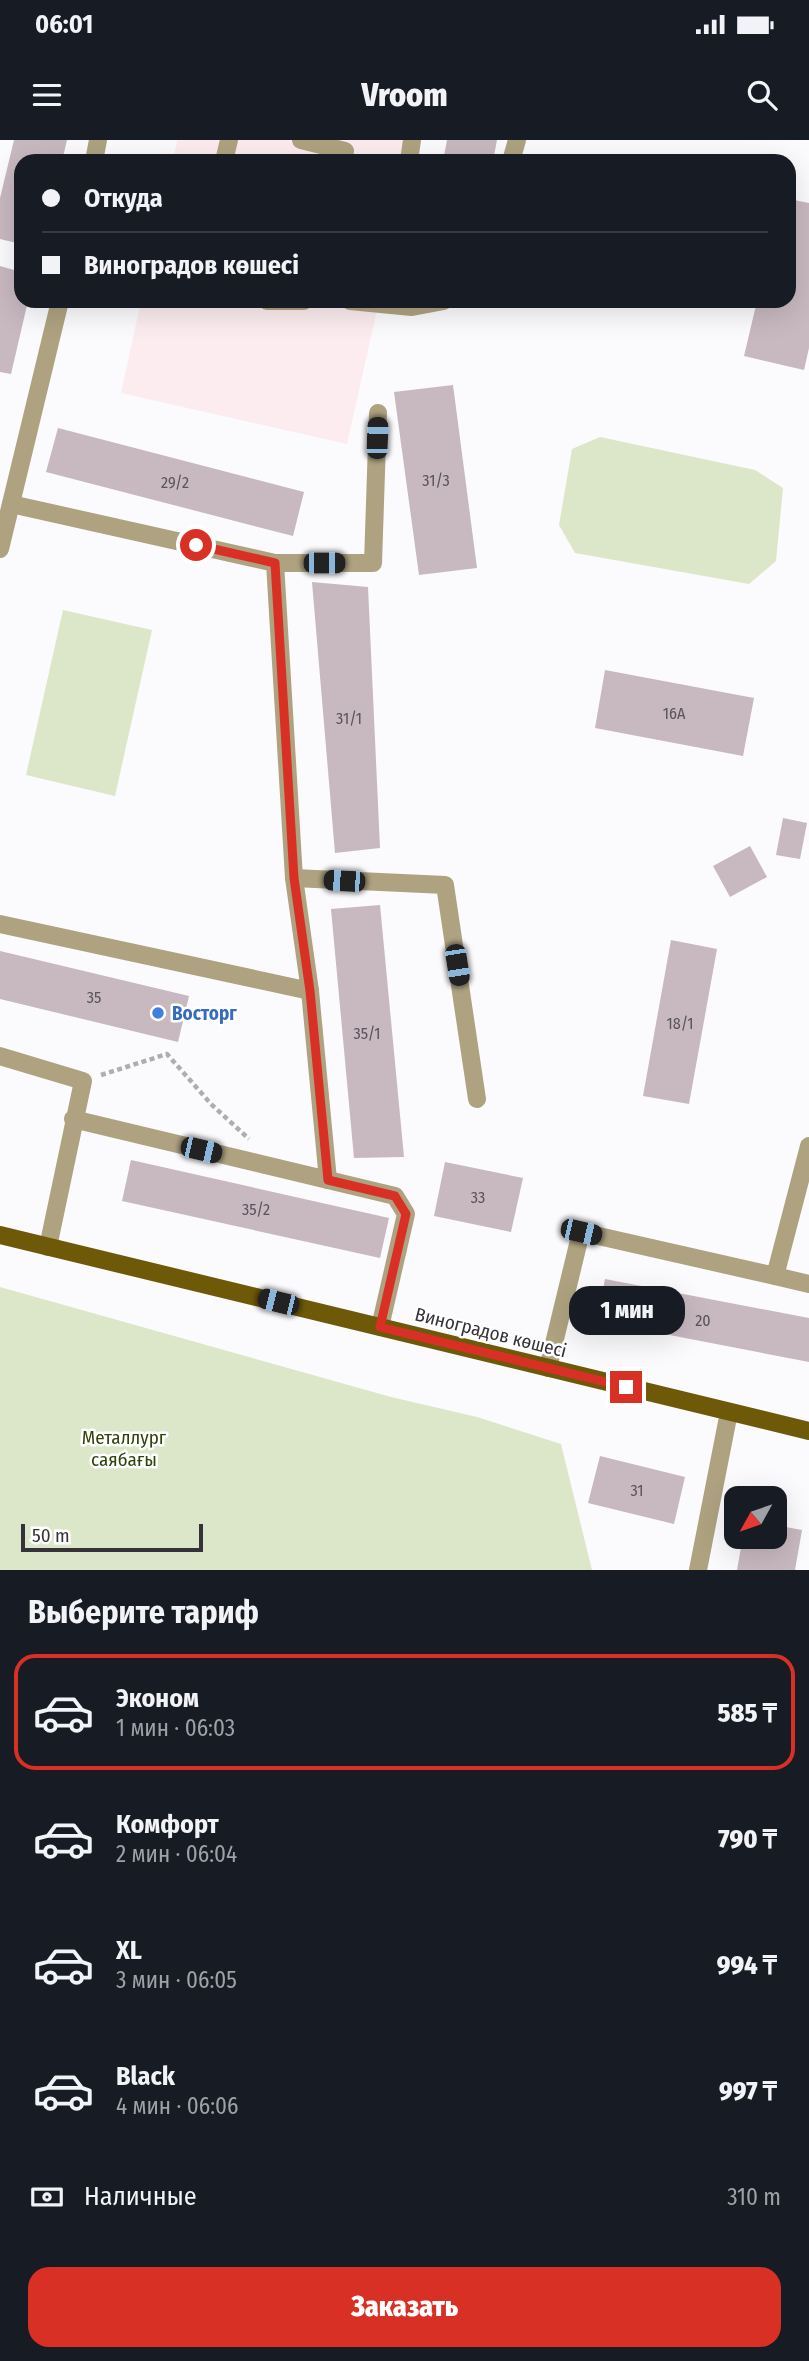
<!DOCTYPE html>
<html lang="ru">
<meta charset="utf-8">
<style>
body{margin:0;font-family:"Fira Sans Condensed",sans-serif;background:#20242c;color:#f1f3f6;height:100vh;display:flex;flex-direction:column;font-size:26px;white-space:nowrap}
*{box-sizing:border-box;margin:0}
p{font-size:23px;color:#9ea1a6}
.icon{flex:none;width:38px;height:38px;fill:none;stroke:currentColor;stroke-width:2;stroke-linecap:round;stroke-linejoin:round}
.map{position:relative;height:1430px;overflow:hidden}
.drawer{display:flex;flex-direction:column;background:#171b24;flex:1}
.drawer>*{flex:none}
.guide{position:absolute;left:14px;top:14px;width:782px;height:154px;border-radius:21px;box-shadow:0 7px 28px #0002;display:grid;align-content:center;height:154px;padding:0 28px;background:#171b24}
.needle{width:46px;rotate:230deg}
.buttons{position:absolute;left:724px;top:1346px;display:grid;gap:14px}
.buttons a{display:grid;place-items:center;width:63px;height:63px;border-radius:14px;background:#171b24;box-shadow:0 7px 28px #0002;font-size:35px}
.scale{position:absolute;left:21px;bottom:18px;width:182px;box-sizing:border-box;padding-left:7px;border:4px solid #353339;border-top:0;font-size:19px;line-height:24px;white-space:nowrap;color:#353339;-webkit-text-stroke:5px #fff;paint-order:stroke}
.end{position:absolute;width:32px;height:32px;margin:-16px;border:9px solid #d93025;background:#fff;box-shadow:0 0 0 4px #fff}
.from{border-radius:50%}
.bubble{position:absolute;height:49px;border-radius:21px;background:#171b24;box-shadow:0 7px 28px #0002;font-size:23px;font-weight:800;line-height:49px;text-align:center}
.car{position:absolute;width:21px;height:42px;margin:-21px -10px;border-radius:9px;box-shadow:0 0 5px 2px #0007;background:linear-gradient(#222 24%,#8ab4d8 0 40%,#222 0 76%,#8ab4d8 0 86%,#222 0)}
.guide b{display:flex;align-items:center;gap:24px;height:66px;font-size:26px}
.guide b+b{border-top:2px solid #363941}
.guide i{width:18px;height:18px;background:#f1f3f6}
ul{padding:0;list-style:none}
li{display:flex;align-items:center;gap:21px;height:116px;margin:0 14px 10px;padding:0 14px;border:4px solid transparent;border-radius:21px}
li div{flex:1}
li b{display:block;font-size:26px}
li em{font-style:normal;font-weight:800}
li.current{border-color:#d93025}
li>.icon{width:63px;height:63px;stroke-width:1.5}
h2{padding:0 28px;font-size:32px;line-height:84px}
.pay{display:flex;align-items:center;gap:18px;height:77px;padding:0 28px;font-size:26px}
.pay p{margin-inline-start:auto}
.cta{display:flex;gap:14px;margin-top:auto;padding:14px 28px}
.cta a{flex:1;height:80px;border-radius:21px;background:#d93025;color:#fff;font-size:28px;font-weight:800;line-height:80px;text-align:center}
.status{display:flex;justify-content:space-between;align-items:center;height:49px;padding:0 35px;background:#171b24;direction:ltr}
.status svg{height:19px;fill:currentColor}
header{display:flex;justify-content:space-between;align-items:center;height:91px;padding:0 28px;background:#171b24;font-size:32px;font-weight:800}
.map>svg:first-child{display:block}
</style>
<div class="status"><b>06:01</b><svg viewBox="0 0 49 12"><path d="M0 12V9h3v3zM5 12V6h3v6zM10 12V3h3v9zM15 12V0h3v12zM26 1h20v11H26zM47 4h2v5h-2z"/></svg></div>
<header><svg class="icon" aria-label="menu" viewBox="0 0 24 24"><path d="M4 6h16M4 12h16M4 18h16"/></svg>Vroom<svg class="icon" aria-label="search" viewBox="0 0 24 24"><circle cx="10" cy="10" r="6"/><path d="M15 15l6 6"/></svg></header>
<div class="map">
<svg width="809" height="1430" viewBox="0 0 809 1430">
<rect width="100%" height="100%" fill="#fbfafd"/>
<g fill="#fcecef">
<path d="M 177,0 L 415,0 L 410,21 L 173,21 Z"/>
<path d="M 141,161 L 379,161 L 347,304 L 121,253 Z"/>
</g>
<g fill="#dce7ca">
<path d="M 600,297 L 755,330 L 783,348 L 776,421 L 749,444 L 575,413 L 559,385 L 572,309 Z"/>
<path d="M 63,470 L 152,490 L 115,656 L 26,635 Z"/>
<path d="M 0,1147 L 391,1257 L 477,1277 L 561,1304 L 592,1430 L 0,1430 Z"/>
</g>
<g fill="#c8b8c0">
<path d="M 14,0 L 67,0 L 62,21 L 21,21 L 21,104 L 0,99 L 0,58 Z"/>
<path d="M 447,0 L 497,0 L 493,21 L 443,21 Z"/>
<path d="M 596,14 L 623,20 L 623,21 L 594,21 Z"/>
<path d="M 789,59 L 809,63 L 809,208 L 804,230 L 744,216 L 757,161 L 789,161 Z"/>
<path d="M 0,126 L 21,132 L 21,161 L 28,161 L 11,234 L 0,232 Z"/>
<path d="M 453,245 L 477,428 L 419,435 L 394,252 Z"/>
<path d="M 58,288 L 304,352 L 293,396 L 46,332 Z"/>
<path d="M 312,442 L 368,447 L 380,708 L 335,713 Z"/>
<path d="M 605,530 L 754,558 L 743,616 L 595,588 Z"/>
<path d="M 783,678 L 807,683 L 800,719 L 776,715 Z"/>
<path d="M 750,706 L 767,737 L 730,757 L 713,726 Z"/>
<path d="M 380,765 L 404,1017 L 354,1018 L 331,769 Z"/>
<path d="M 671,800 L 717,809 L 689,964 L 643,956 Z"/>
<path d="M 0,811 L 189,856 L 178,902 L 0,859 Z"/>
<path d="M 131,1020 L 389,1078 L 380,1118 L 122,1061 Z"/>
<path d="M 445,1022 L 523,1038 L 511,1092 L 434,1076 Z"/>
<path d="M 605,1139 L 809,1178 L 809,1222 L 597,1181 Z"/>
<path d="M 600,1316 L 685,1337 L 674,1384 L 588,1363 Z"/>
<path d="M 775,1385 L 802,1390 L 795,1430 L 737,1430 L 743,1396 L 775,1396 Z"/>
</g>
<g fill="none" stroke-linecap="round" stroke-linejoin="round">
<path stroke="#aeadb1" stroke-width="4.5" stroke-dasharray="5 3.5" stroke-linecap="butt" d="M 101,935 L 167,914 L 211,964 L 249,999"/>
<g stroke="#aea280" stroke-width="18">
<path d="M 301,0 L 345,11 L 343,21"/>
<path d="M 94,21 L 98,0"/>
<path d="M 224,21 L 229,0"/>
<path d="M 409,21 L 412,0"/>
<path d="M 511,21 L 517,0"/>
<path d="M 267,161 L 304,161"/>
<path d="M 350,161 L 412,167 L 444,161"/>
<path d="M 0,409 L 60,161"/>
<path d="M 275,423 L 373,423 L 378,273"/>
<path d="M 294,738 L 445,745 L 477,959"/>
<path d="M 0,784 L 310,851 L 294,738 L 275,423 L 11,364"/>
<path d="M 0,916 L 83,941 L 48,1107"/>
<path d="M 73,979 L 328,1040 L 310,851"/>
<path d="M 328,1040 L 395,1056 L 406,1074 L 380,1187"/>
<path d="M 775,1136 L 809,1144"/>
<path d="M 548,1228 L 581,1092 L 775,1136 L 809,1006"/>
<path d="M 698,1430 L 729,1272"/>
</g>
<path stroke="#6e5908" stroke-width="18" d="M 0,1095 L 809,1291"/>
</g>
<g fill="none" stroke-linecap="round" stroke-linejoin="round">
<path stroke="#d93025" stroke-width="9" d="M 196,405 L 275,423 L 294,738 L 310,851 L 328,1040 L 395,1056 L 406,1074 L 380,1187 L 626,1247"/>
</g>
<circle fill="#3f7fe0" stroke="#fff" stroke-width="2.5" cx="158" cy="873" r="7"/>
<g text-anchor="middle" stroke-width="5" stroke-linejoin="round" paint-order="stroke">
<g font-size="16" fill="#5a545b">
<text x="436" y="346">31/3</text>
<text x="175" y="348">29/2</text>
<text x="674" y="579">16А</text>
<text x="349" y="584">31/1</text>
<text x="94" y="863">35</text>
<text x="680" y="889">18/1</text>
<text x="367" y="899">35/1</text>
<text x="478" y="1063">33</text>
<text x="256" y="1075">35/2</text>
<text x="703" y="1186">20</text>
<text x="637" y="1356">31</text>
</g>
<g font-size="19" font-weight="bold" fill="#366cbe" stroke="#fff" text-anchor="start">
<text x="172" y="880">Восторг</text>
</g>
<g font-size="19" fill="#353339" stroke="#fff">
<text transform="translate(491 1192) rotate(14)" y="7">Виноградов көшесі</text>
</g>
<g font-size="19" fill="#33420a" stroke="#fff">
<text x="124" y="1304">Металлург<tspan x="124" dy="22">саябағы</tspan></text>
</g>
</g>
</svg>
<div class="buttons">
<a><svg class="needle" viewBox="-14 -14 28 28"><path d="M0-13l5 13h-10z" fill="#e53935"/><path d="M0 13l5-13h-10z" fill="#9ea1a6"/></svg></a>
</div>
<div class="scale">50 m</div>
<i class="end from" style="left:196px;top:405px"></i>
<i class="end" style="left:626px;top:1247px"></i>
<div class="bubble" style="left:569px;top:1146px;width:116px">1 мин</div>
<i class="car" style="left:377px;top:298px;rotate:2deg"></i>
<i class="car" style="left:324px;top:423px;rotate:90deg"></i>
<i class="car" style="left:344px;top:741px;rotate:273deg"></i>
<i class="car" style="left:457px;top:825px;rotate:171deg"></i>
<i class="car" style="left:201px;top:1010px;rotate:103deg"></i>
<i class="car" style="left:581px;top:1092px;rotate:103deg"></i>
<i class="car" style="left:278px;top:1162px;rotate:284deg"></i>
<div class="guide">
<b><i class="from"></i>Откуда</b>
<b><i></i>Виноградов көшесі</b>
</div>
</div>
<section class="drawer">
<h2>Выберите тариф</h2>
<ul>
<li class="current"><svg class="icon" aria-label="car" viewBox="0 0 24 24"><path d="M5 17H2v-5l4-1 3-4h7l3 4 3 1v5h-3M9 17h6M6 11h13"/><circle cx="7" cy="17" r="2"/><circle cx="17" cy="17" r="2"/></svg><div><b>Эконом</b><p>1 мин · 06:03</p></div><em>585 ₸</em></li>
<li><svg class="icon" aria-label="car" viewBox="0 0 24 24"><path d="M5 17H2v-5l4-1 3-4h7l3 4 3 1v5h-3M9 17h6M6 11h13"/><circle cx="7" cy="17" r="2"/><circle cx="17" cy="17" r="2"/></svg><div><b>Комфорт</b><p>2 мин · 06:04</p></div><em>790 ₸</em></li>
<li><svg class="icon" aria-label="car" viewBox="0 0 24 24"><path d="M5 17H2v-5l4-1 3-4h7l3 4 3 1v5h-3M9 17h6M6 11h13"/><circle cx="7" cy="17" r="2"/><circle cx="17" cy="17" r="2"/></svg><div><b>XL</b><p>3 мин · 06:05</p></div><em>994 ₸</em></li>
<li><svg class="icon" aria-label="car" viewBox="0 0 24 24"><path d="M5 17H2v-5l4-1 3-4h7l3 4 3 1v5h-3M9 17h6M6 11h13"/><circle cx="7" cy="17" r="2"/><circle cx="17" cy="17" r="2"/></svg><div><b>Black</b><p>4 мин · 06:06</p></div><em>997 ₸</em></li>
</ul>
<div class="pay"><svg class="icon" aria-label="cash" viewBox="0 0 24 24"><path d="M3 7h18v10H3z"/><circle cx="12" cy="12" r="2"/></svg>Наличные<p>310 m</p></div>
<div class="cta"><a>Заказать</a></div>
</section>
